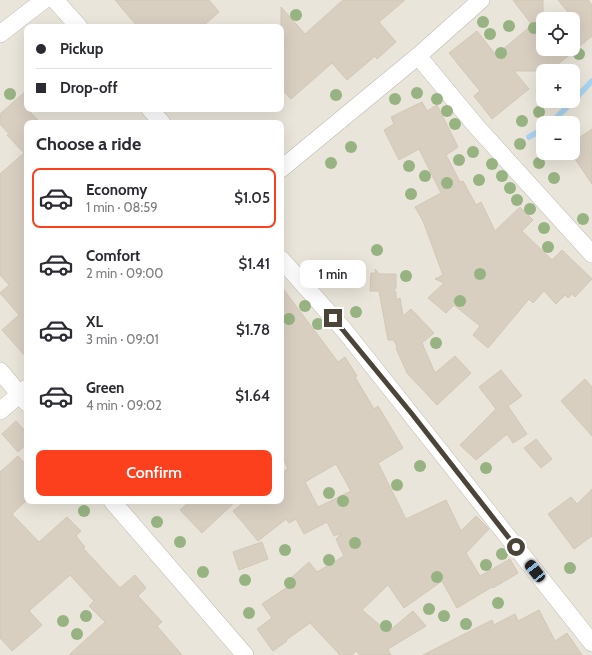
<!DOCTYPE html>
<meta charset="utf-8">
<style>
body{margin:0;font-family:Cabin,sans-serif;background:#f7f7f7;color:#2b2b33;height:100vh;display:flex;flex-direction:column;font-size:15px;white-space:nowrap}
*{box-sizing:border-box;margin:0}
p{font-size:13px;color:#7c7c81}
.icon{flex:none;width:22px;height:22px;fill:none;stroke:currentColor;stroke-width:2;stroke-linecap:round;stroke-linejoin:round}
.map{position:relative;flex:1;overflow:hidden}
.drawer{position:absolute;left:24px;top:120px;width:260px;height:384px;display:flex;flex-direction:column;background:#fff;border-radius:8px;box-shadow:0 4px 16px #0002}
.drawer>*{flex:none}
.top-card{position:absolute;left:24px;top:24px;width:260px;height:88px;border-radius:8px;box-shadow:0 4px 16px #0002;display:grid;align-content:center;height:88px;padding:0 12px;background:#fff}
.controls{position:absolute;left:536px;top:12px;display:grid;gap:8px}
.controls a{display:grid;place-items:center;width:44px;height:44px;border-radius:8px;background:#fff;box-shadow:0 4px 16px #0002;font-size:20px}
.end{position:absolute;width:18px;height:18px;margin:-9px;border:5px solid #4b4439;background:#fff;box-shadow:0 0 0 2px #fff}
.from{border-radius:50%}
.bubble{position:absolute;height:28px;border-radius:8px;background:#fff;box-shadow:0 4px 16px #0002;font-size:13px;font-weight:600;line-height:28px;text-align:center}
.car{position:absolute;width:12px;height:24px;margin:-12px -6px;border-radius:5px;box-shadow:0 0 3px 1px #0007;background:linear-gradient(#222 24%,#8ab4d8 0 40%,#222 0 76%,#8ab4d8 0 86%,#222 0)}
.top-card b{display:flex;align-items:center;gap:14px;height:38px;font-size:15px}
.top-card b+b{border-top:1px solid #e1e1e2}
.top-card i{width:10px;height:10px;background:#2b2b33}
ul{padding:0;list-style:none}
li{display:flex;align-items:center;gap:12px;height:60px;margin:0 8px 6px;padding:0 4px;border:2px solid transparent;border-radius:8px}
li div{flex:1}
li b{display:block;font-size:15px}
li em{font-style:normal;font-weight:600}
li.active{border-color:#fc3f1d}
li>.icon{width:36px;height:36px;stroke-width:1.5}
h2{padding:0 12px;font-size:18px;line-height:48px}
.action{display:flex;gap:8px;margin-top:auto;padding:8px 12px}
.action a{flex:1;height:46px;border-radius:8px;background:#fc3f1d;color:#fff;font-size:16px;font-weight:600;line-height:46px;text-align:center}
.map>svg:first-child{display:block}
</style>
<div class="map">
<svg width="592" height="655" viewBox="0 0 592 655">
<rect width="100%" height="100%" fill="#f6f3ec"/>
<path fill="#eae5da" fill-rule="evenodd" d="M 0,0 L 592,0 L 592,655 L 0,655 ZM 543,19 L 573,19 L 573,49 L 543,49 ZM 27,27 L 281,27 L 281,109 L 27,109 ZM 543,71 L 573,71 L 573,101 L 543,101 ZM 27,123 L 281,123 L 281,501 L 27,501 ZM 543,123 L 573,123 L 573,153 L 543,153 Z"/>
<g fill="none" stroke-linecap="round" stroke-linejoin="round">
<g stroke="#a9d4f2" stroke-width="5.5">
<path d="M 573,101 L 592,81"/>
<path d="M 551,123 L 573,101"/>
<path d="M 529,137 L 543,129"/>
</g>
</g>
<g fill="#d8cfc1" stroke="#d3c7b4" fill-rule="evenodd">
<path d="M 115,0 L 209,0 L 219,12 L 202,27 L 138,27 Z"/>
<path d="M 343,0 L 405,0 L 379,22 L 396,42 L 377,59 L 375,56 L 347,80 L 332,63 L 291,99 L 281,88 L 281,7 L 305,34 Z"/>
<path d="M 513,0 L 543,0 L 543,49 L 573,49 L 573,18 L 558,0 L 588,0 L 592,5 L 592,36 L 550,71 L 514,71 L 529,89 L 492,119 L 474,96 L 480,91 L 449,53 L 477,31 L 496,55 L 532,25 Z"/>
<path d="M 27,90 L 27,109 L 41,123 L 27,123 L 27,358 L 2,330 L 19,315 L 0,293 L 9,285 L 0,275 L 0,174 L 24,153 L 7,135 L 9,134 L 0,124 L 0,114 Z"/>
<path d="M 422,102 L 427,111 L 437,105 L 458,147 L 446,155 L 460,182 L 463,181 L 476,205 L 481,202 L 495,231 L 520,207 L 533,220 L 522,231 L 552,260 L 562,250 L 592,279 L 575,297 L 572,294 L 568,298 L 565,295 L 556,304 L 544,291 L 533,303 L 529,299 L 488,348 L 473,335 L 480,326 L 454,305 L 446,313 L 428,298 L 444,283 L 435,279 L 443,275 L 423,221 L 415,207 L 441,193 L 419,149 L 399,160 L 384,130 L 394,124 L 391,117 Z"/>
<path d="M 592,129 L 592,184 L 573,156 L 573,142 Z"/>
<path d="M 375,269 L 379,274 L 396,274 L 396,288 L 394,290 L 396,292 L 396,300 L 400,298 L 403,316 L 411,309 L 434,333 L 422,343 L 435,373 L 455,356 L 471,373 L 437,405 L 407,373 L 396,348 L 397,347 L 394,340 L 388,340 L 379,291 L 370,291 L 371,273 L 376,273 Z"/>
<path d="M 281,286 L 338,362 L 345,357 L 357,376 L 355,377 L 374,409 L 378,406 L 393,431 L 403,448 L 378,463 L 406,519 L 446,500 L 461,531 L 476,516 L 489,529 L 466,553 L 480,576 L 510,559 L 518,573 L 493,588 L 492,587 L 457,608 L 442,581 L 404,608 L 388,585 L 362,610 L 388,632 L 413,611 L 426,626 L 388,649 L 391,655 L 360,655 L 356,651 L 352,655 L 340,655 L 310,623 L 286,640 L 287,641 L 273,651 L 257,629 L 272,618 L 262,604 L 295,582 L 291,578 L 309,562 L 317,572 L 344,556 L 336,539 L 342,533 L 334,536 L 327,522 L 304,534 L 296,519 L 289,523 L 286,519 L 258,541 L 233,511 L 246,501 L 281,501 L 281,473 L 288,469 L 281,453 ZM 336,464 L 351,491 L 318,507 L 305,482 Z"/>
<path d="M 501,370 L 522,396 L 508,406 L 527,434 L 513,443 L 507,434 L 476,460 L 460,445 L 496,409 L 479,387 Z"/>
<path d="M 585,379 L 592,387 L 592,436 L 561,401 Z"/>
<path d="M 16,421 L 27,433 L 27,444 L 18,452 L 2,434 Z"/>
<path d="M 536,439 L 552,459 L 541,468 L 524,448 Z"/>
<path d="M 18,456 L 27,466 L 27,500 L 12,514 L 39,542 L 67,517 L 81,531 L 76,536 L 85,547 L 83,548 L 120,588 L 135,575 L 146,588 L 138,596 L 162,622 L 157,626 L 182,655 L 69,655 L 105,622 L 89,606 L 94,601 L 70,575 L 29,611 L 42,625 L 12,651 L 0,638 L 0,472 Z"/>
<path d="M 592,489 L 592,536 L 574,549 L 548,514 L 571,497 L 577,504 Z"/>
<path d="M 190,501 L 236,501 L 202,533 L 180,510 Z"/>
<path d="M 262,542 L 268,559 L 239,570 L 233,552 Z"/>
<path d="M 539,610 L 555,641 L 567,633 L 582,655 L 423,655 L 492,620 L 494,625 L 515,614 L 518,621 Z"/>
</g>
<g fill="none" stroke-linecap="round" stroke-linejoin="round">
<g stroke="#c2bbae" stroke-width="18">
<g id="minor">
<path d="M 55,0 L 79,27"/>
<path d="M 0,34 L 44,0"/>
<path d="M 418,56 L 476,126 L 592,254"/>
<path d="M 150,109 L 162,123"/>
<path d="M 281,169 L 418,56 L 481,0"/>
<path d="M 281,259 L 344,330 L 592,643"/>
<path d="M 0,371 L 27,403"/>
<path d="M 0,411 L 27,388"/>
<path d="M 112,501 L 245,655"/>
</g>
</g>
<use href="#minor" stroke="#fff" stroke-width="17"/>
</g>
<g fill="#97b381">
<circle cx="296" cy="15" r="6"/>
<circle cx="483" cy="22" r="6"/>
<circle cx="509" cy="26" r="6"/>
<circle cx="534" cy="28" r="6"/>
<circle cx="490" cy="34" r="6"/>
<circle cx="501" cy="53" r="6"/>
<circle cx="579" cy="54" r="6"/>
<circle cx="417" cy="93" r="6"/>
<circle cx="10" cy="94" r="6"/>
<circle cx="336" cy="95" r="6"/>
<circle cx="395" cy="99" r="6"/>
<circle cx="437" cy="99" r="6"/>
<circle cx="447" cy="111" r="6"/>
<circle cx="539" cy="112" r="6"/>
<circle cx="522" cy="121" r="6"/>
<circle cx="455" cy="124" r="6"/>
<circle cx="520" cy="144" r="6"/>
<circle cx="351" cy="147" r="6"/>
<circle cx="473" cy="152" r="6"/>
<circle cx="459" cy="160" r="6"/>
<circle cx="331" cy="163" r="6"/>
<circle cx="539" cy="163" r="6"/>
<circle cx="492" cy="164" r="6"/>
<circle cx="409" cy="166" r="6"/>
<circle cx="425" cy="176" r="6"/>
<circle cx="502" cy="176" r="6"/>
<circle cx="554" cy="178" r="6"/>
<circle cx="479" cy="180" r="6"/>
<circle cx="447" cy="183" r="6"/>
<circle cx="510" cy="188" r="6"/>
<circle cx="411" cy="194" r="6"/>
<circle cx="517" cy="200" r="6"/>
<circle cx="530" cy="209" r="6"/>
<circle cx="583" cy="219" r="6"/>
<circle cx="544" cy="228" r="6"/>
<circle cx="548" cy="247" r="6"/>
<circle cx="377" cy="250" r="6"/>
<circle cx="480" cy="274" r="6"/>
<circle cx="406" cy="276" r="6"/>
<circle cx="460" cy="301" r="6"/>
<circle cx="305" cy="306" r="6"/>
<circle cx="356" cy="312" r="6"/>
<circle cx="289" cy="319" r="6"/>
<circle cx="318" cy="324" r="6"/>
<circle cx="436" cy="343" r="6"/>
<circle cx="420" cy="466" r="6"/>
<circle cx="486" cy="468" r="6"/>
<circle cx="397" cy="485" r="6"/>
<circle cx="329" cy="493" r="6"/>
<circle cx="343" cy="501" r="6"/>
<circle cx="84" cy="511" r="6"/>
<circle cx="157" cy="522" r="6"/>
<circle cx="180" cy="542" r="6"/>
<circle cx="355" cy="543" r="6"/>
<circle cx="285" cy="550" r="6"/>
<circle cx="502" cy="554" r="6"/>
<circle cx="329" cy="560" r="6"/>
<circle cx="486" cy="565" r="6"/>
<circle cx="570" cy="568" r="6"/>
<circle cx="203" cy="572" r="6"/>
<circle cx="437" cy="577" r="6"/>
<circle cx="245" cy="580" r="6"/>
<circle cx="290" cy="583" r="6"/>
<circle cx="498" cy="603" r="6"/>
<circle cx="429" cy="609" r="6"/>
<circle cx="249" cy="613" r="6"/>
<circle cx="86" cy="616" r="6"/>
<circle cx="444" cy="616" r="6"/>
<circle cx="63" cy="621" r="6"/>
<circle cx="466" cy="624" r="6"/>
<circle cx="386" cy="626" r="6"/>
<circle cx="77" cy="634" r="6"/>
</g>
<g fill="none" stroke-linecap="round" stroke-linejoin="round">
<path stroke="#4b4439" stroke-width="5" d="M 333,318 L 412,414 L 516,547"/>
</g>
</svg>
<div class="controls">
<a><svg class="icon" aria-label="locate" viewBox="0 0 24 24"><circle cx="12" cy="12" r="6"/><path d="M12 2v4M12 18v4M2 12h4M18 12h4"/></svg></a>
<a>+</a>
<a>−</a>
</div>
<i class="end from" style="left:516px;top:547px"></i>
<i class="end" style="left:333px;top:318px"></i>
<div class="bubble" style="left:300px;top:260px;width:66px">1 min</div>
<i class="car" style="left:535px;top:571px;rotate:322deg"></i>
<div class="top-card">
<b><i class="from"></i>Pickup</b>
<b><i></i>Drop-off</b>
</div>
<section class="drawer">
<h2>Choose a ride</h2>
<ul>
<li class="active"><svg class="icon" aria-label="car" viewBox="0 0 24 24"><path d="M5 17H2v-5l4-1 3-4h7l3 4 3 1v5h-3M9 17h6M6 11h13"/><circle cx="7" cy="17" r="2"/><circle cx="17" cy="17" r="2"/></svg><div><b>Economy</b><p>1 min · 08:59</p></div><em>$1.05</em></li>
<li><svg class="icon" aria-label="car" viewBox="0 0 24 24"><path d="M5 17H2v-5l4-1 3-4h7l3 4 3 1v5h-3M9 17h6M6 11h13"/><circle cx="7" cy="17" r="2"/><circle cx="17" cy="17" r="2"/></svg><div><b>Comfort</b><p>2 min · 09:00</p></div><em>$1.41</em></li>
<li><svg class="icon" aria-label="car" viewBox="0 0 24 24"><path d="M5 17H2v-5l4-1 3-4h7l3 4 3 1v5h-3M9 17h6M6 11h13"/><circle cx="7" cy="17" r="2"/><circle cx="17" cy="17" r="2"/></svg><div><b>XL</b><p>3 min · 09:01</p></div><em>$1.78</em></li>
<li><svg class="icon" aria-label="car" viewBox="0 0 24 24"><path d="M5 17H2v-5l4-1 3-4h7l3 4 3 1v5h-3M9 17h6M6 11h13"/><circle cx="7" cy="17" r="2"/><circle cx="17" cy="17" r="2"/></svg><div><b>Green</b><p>4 min · 09:02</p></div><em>$1.64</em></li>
</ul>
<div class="action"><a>Confirm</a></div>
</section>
</div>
